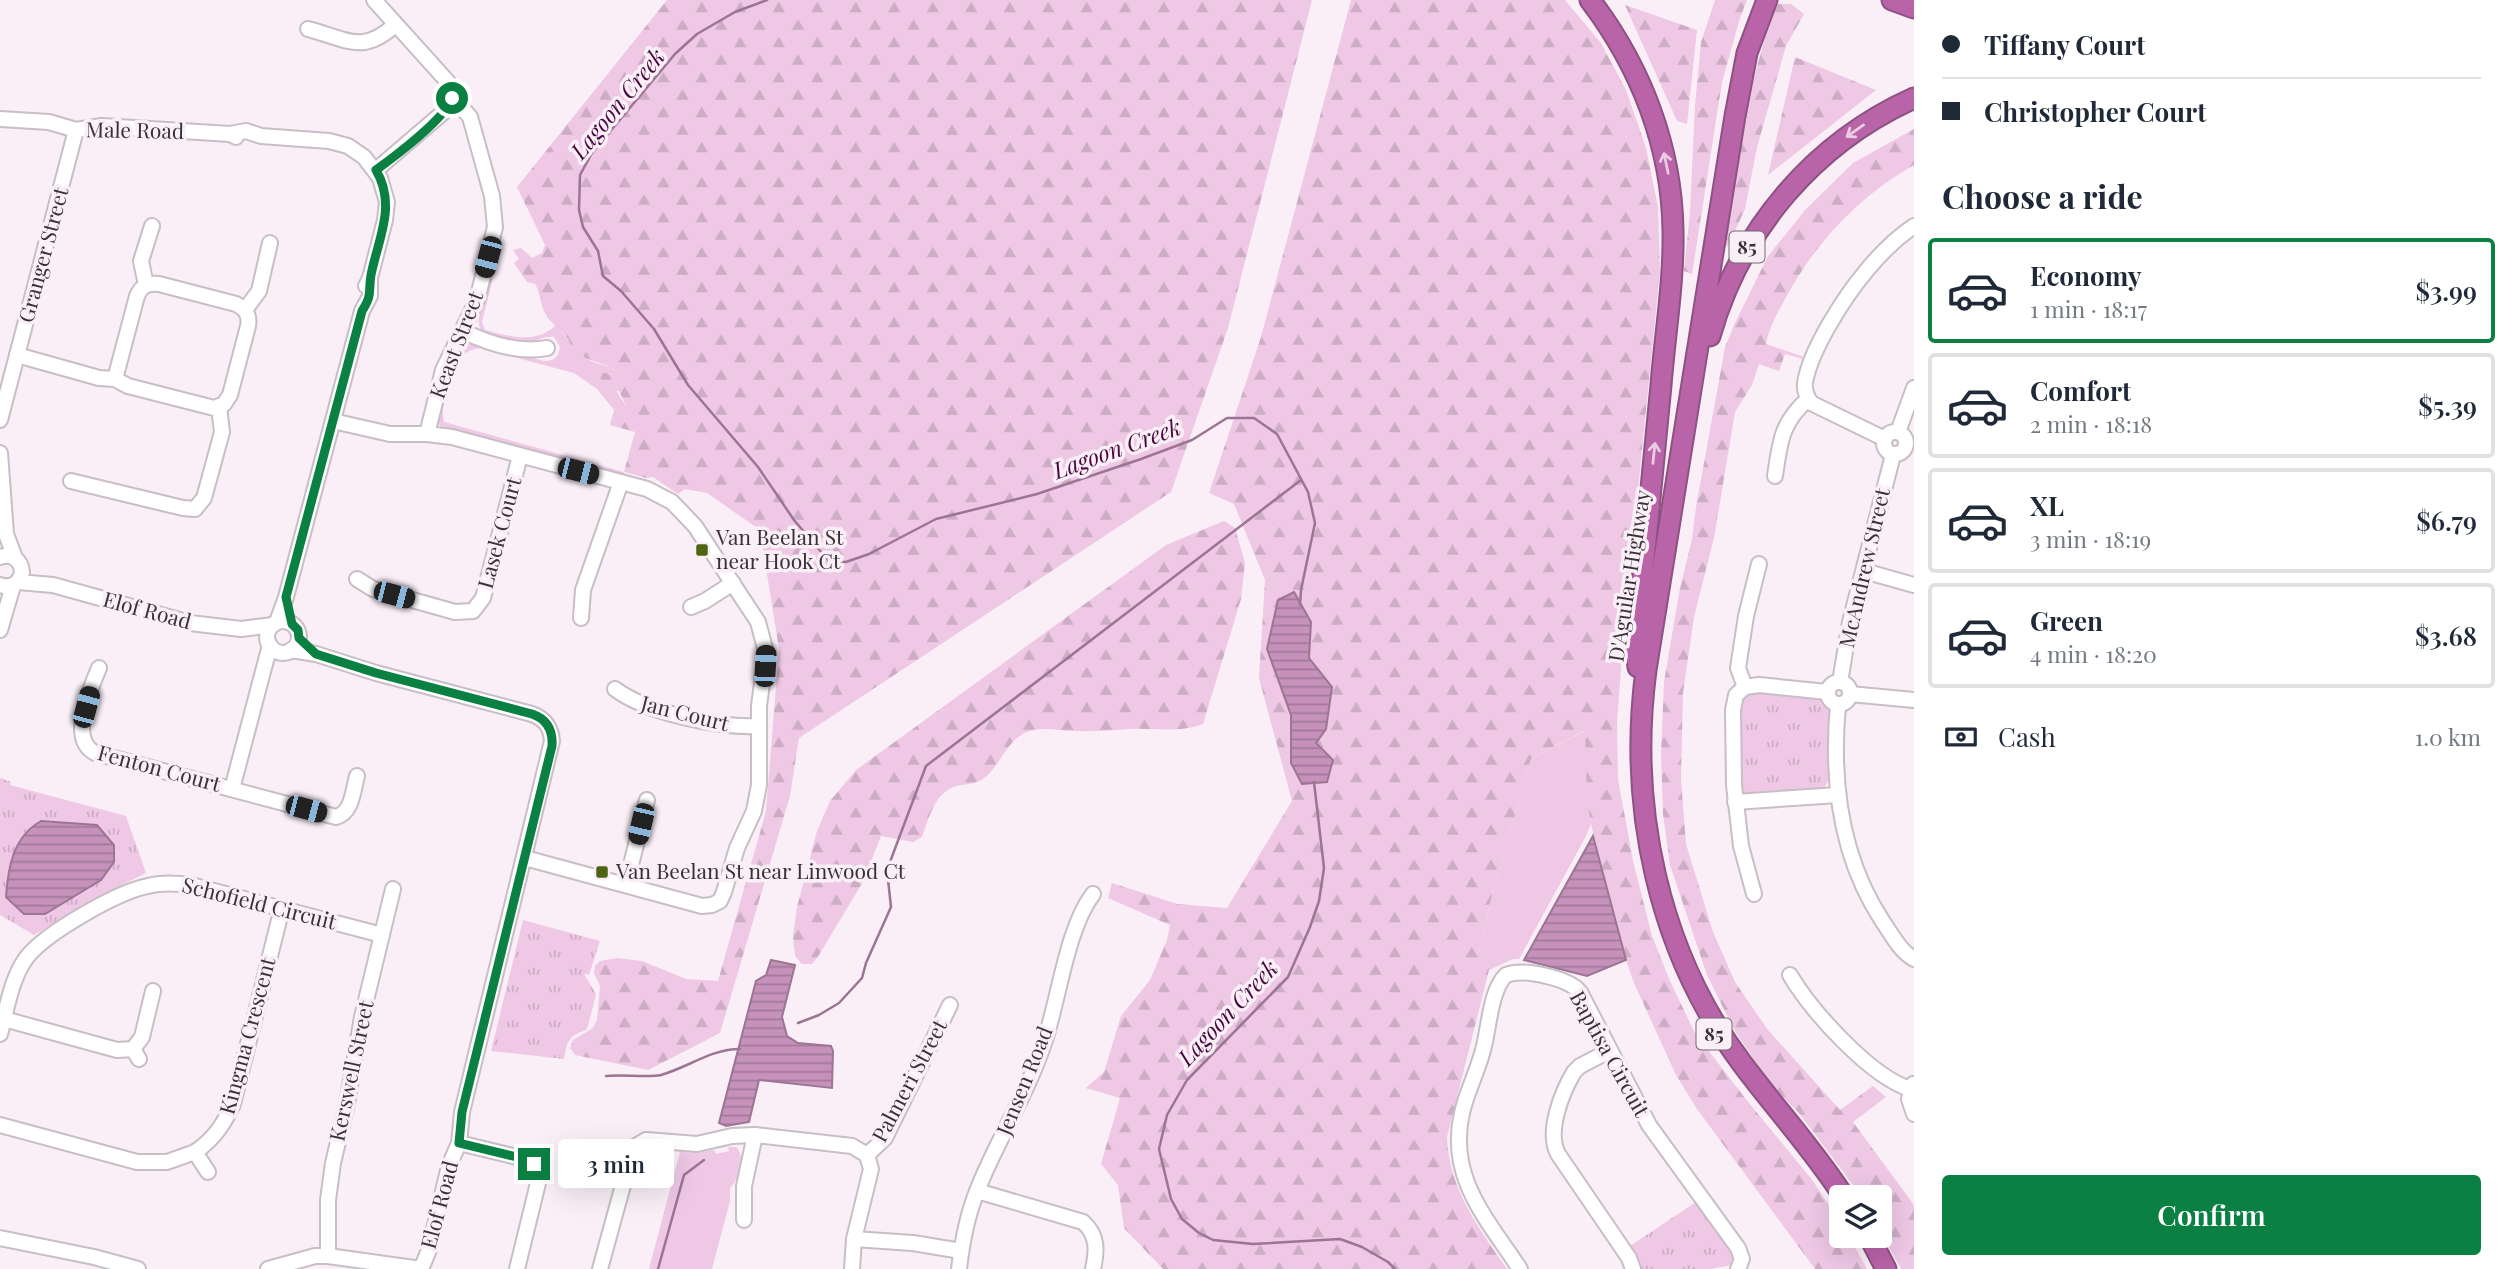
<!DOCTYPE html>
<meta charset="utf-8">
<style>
body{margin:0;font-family:"Playfair Display",serif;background:#f6f6f7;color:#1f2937;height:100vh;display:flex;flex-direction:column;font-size:26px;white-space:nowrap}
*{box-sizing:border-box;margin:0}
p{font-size:23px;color:#747a83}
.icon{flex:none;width:38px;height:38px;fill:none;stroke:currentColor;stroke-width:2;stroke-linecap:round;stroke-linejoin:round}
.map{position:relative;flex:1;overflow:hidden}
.details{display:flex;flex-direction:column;background:#fff;width:595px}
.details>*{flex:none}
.hud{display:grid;align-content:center;height:154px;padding:0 28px;background:#fff}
.tools{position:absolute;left:1829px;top:1185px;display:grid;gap:14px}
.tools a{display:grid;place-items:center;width:63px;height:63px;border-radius:7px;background:#fff;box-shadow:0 7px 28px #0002;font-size:35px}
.end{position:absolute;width:32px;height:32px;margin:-16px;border:9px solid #0b8043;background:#fff;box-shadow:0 0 0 4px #fff}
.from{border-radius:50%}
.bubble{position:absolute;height:49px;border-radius:7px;background:#fff;box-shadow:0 7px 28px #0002;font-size:23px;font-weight:600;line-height:49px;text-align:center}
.car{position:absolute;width:21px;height:42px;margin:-21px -10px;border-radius:9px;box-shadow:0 0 5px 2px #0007;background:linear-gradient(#222 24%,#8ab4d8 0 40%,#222 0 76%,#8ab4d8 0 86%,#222 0)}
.hud b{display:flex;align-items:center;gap:24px;height:66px;font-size:26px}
.hud b+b{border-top:2px solid #e0e1e3}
.hud i{width:18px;height:18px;background:#1f2937}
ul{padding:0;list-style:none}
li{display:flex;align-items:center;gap:21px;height:105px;margin:0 14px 10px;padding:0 14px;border:4px solid #e0e1e3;border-radius:7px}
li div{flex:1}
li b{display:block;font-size:26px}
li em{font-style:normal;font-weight:600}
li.active{border-color:#0b8043}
li>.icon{width:63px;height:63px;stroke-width:1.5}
h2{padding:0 28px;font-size:32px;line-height:84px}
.pay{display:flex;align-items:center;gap:18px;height:77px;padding:0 28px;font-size:26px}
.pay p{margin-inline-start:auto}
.primary-button{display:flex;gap:14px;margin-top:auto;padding:14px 28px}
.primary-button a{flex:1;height:80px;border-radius:7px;background:#0b8043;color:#fff;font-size:28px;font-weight:600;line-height:80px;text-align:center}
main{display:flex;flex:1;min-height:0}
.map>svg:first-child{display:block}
</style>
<main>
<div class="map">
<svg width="1914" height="1269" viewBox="0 0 1914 1269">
<defs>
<pattern id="forest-firs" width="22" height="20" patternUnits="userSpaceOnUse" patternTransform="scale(1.75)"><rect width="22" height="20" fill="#eec8e5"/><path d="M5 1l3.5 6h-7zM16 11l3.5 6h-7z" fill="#cdacc5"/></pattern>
<pattern id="park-tufts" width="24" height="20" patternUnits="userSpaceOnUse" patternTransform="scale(1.75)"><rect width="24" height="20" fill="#eec8e5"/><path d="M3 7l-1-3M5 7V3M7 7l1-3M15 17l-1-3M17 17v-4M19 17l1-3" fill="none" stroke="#cdacc5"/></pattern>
<pattern id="water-rules" width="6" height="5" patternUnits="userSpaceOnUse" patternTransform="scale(1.75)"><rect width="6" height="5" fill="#c692bb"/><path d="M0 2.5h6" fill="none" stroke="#a27899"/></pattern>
</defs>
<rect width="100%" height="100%" fill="#faeff7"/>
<g fill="#eec8e5">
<path d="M 496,249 L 500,251 L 482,322 L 485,330 C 509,336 535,345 556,325 C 567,337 576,353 591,361 C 600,365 609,365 617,372 L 615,375 L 605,373 L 626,406 L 614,410 L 597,389 L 574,373 L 480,348 C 474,349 469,350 465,354 C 453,364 439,408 444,422 L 624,472 L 623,477 L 448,430 L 440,426 L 438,422 C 436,403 452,355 467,343 L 480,344 L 544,361 C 555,361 558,357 560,347 L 554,337 C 541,335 534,345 521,345 C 508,344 494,336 482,333 C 471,317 491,268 496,249 Z"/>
<path d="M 1586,730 L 1587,802 L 1591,824 L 1585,838 L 1519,959 L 1513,959 L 1489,970 L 1489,958 L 1479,952 L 1490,903 L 1531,759 Z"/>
<path d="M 728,1147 L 736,1147 C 746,1156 739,1179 730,1188 L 730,1201 L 712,1269 L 649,1269 L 680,1152 L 697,1153 L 714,1150 L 716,1154 L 729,1151 Z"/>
</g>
<g fill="url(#forest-firs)" fill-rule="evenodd">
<path d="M 667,0 L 1312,0 L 1228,328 L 1171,492 L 799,738 L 790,796 L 720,1033 L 648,1070 L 575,1055 L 570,1048 L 573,1040 L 593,1028 L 597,1020 L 600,986 L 594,973 L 595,966 L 600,961 L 617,958 L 642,961 L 686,979 L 718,981 L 766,811 L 779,649 L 760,530 L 707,493 L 685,489 L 678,494 L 653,477 L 646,478 L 624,472 L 635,432 L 610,425 L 614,410 L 626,405 L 619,391 L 610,390 L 597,374 L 605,373 L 615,375 L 617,372 C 605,362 589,362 577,353 C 571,349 570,340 565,335 C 559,328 550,322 546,315 C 540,305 541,294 535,284 L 527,282 L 514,263 L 519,259 L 513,250 L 521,248 L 532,258 L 542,253 L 545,245 L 517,187 Z"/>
<path d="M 1351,0 L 1565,0 L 1601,43 L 1626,90 L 1646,148 L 1658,207 L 1660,272 L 1624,627 L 1617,723 L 1618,779 L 1633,861 L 1652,936 L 1670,981 L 1695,1033 L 1745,1098 L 1813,1181 L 1841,1224 L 1841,1236 L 1849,1236 L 1867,1269 L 1815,1269 L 1697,1109 L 1676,1075 L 1634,983 L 1626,960 L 1591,824 L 1587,802 L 1585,730 L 1531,759 L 1490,903 L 1479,952 L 1489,958 L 1489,970 L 1447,1137 C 1449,1189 1478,1227 1507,1269 L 1163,1269 L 1124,1228 L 1118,1185 L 1101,1164 L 1120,1098 L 1086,1088 L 1104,1072 L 1121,1016 L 1150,980 L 1167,940 L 1170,925 L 1108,898 L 1112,883 L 1177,904 L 1227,908 L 1292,801 L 1259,678 L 1265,580 L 1234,504 L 1209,493 L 1261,337 ZM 1311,622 L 1309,658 L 1332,687 L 1326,729 L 1315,743 L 1325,751 L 1327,782 L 1302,784 L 1291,763 L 1291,715 Z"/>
<path d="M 1715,0 L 1747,0 L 1740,18 L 1722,82 L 1692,274 L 1684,271 L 1690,212 L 1695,105 L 1701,42 Z"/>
<path d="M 1778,4 L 1791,4 L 1804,14 L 1786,46 L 1757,147 L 1745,209 L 1728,246 L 1723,245 L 1751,88 L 1765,38 Z"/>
<path d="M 1625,5 L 1697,30 L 1687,124 L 1677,121 Z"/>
<path d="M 1795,57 L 1876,90 L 1768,175 Z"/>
<path d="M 1914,129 L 1914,165 C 1859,196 1815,243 1785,299 C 1777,314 1769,328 1766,344 L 1804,357 L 1803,359 L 1785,354 L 1779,371 L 1759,364 L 1752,385 L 1735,412 L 1714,538 L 1694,617 L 1683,693 L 1681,779 L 1686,844 L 1713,932 L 1735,982 L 1768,1030 L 1840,1110 L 1873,1086 L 1886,1097 L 1853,1122 L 1914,1205 L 1914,1269 L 1901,1269 L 1880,1231 L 1880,1197 L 1862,1197 L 1799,1113 L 1772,1086 L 1734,1030 L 1707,975 L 1670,865 L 1663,814 L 1661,753 L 1664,682 L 1679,593 L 1692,539 L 1696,507 L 1725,347 L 1735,323 L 1768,256 L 1806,209 L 1853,163 Z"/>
<path d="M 1224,521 L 1235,528 L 1245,563 L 1241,599 L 1203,724 C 1179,733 1154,728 1129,729 C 1111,730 1093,732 1075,731 C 1059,731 1042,726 1027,732 C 1006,740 1000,767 983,779 C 975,784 966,784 957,786 C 935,791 929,818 922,837 L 913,842 L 881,836 L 863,882 L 819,955 L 812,964 L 802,964 L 795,956 L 793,936 L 797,907 L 817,831 L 830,801 L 856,770 L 1166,545 Z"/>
</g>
<g fill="url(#park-tufts)">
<path d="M 1753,689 C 1770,690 1823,690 1830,708 C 1834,719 1831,736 1831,747 C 1831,762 1833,777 1823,789 L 1749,797 L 1740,789 L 1740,699 Z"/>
<path d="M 0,778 L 11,782 L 10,785 L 126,816 L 146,873 L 104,894 L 34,935 L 0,915 Z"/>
<path d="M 523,920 L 600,941 L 589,975 L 584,974 L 596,994 L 588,1026 L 586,1030 C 568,1036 567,1042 564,1059 L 491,1051 Z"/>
<path d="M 1696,1202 L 1734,1253 L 1735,1261 L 1732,1265 L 1711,1269 L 1638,1269 L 1627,1248 Z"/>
</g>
<g fill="url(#water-rules)" stroke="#9b7593" stroke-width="2">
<path d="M 1294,592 L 1311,622 L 1309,658 L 1332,687 L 1326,729 L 1316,743 L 1333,760 L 1327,782 L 1302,784 L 1291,763 L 1291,715 L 1267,649 L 1278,600 Z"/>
<path d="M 41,821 L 97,825 L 114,845 L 114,862 L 101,880 L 45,914 L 24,914 L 6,897 C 8,867 13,837 41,821 Z"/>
<path d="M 1593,836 L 1626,960 L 1587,976 L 1524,960 Z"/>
<path d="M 771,960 L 795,965 L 782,1017 L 787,1036 L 798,1043 L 831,1046 L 833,1051 L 832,1088 L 759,1080 L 749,1122 L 726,1126 L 719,1123 L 756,981 L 766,975 Z"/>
</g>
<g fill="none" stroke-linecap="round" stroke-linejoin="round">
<g stroke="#9b7593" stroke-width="2.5">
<path d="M 767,0 L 735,12 L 697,34 L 675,54 L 592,153 L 580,175 L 579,210 L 583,227 L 598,251 L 603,276 L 621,291 L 654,329 L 688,385 L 758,467 L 794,520 L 828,560 L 846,562 L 869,554 L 936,519 L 1037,494 L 1141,459 L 1192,440 L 1227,418 L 1254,418 L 1277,434 L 1308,492 L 1315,523 L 1301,590 L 1300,605"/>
<path d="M 1314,782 L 1324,868 L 1319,901 L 1310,927 L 1288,977 L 1187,1080 L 1167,1115 L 1159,1149 L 1171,1199 L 1182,1219 L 1199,1233 L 1213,1240 L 1253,1244 L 1340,1239 L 1362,1247 L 1388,1262 L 1395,1269"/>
<path d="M 798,1023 L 819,1015 L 839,1003 L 862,978 L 866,963 L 891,907 L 887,870 L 926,766 L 1301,480"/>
<path d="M 606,1076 C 621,1074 649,1078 661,1075 C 689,1067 711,1049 740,1049"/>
<path d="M 658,1269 L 684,1175 L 704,1160"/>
</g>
<g stroke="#c8bec5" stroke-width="18">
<g id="minor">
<path d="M 374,0 L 447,81 C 454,91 453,100 446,110 L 376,170"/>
<path d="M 308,29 C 347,39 362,55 395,25"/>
<path d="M 0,119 L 49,122 L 76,130 L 102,126 L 230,134 L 236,137"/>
<path d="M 230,134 L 246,131 L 261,136 L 329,141 L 348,146 L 364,157 L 380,178 L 387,202 L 385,220 L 370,278 L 366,286"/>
<path d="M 146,285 L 141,261 L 152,226"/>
<path d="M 245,310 L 259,291 L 270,243"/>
<path d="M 463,331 C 489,344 519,353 547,348"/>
<path d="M 17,355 L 99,378 L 115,379 L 128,386 L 214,408 L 224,404 L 230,395 L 248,326 C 250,315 246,309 236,304 L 159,284 C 148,283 142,285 137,296 L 115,379"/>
<path d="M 0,420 L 76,130"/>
<path d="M 333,421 L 390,434 L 427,434 L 452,437 L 647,489 L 672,502 L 695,526 L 758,622 L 766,652 L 759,706 L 759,785 L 754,811 L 737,848 L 724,892 L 720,901 L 712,905 L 702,906 L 525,858"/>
<circle cx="1895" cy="443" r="11"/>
<path d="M 1898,432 L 1914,388"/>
<path d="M 427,434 L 443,370 L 477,300 L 495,227 L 492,196 L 470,117 L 464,110 L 451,103"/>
<path d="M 1885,439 L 1811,403 C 1807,397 1804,391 1805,383 C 1810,350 1845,296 1867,270 C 1881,253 1896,238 1914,226"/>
<path d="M 0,453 L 6,534 L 15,558"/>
<path d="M 1775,476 C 1780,442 1781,423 1808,399"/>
<path d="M 71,481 L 183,508 L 195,509 L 204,498 L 222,432 L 219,407"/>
<path d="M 0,557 C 12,553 21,560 22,572 C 20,583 11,589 0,585"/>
<path d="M 1864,571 L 1914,585"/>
<path d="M 357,579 L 373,589 L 455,612 L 473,611 L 483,598 L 520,456"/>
<path d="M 18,582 L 53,585 L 190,623 L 241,629 L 273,625"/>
<path d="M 691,607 L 705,601 L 733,583"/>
<path d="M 581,618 L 583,590 L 621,482"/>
<circle cx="283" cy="637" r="16"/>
<path d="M 277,622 L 286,597 L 362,311 L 370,296 L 370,278"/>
<path d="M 0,630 L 13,586"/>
<path d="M 99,668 C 90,690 68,739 95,753 L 336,817 C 352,813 353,791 357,776"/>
<circle cx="1839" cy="693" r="11"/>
<path d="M 1840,682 L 1850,622 L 1893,455"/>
<path d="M 1745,687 L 1736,695 L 1733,710 L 1734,785 L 1741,846 L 1754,894"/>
<path d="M 1745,687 L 1738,668 L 1746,616 L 1759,564"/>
<path d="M 1745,687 L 1759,685 L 1827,692"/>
<path d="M 615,689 C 647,713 719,728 759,726"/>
<path d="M 1850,694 L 1914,700"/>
<path d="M 1838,705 C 1831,781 1840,857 1883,922 C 1892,935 1900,951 1914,959"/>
<path d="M 232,789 L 270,645"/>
<path d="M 1735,802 L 1838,795"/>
<path d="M 626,885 L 647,800"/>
<path d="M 1790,975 C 1812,1012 1870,1076 1910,1089"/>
<path d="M 4,1019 L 117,1050 L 133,1049 L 139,1059"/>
<path d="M 0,1034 C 7,1009 11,978 27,957 C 46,933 117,892 148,886 C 162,882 176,883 191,885 L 382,935"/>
<path d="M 133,1049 L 142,1037 L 153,991"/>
<path d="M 1609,1051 L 1580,1066 L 1574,1072 C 1562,1092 1546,1132 1558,1154 L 1629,1258 L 1633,1269"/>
<path d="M 1913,1084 L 1909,1099 L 1914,1114"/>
<path d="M 0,1125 L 137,1162 L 167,1162 L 195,1152"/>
<path d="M 459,1143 L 525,1159 C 535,1163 539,1169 539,1179 L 517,1269"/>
<path d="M 867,1155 L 885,1138 L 950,1005"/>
<path d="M 208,1172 L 195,1152 C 214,1139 224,1124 233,1104 L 282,908"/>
<path d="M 977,1191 L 1083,1222 C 1098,1235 1097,1251 1093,1269"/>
<path d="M 744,1220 L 744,1186 L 755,1135"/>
<path d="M 0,1238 L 94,1257 L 138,1269"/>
<path d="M 854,1239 L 913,1243 L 961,1251"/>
<path d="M 328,1256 L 328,1200 L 333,1163 L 347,1104 L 362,1017 L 393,889"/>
<path d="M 268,1269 L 315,1256 L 328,1256 L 421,1269 L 429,1250 L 449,1166 L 459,1143 L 462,1112 L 552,741 C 551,727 545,719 532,714 L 376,673 L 316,654 L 291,650"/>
<path d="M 600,1269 L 631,1156 L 636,1146 L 646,1140 L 697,1144 L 732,1136 L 755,1135 L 852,1146 L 867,1155 L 871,1169 L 854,1239 L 852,1269"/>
<path d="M 959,1269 C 962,1243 967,1216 977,1191 C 997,1140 1028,1093 1045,1040 C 1059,998 1067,928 1093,894"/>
<path d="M 1520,1269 C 1487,1219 1447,1177 1462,1113 C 1467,1090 1479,1069 1484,1046 C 1489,1026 1491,989 1506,975 C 1524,968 1568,978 1580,992 L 1649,1125 L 1738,1248 L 1742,1259 L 1738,1269"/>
</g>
</g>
<g stroke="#8c5281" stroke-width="23">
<g id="highway">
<path d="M 1590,0 C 1641,67 1672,147 1673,231 C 1674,282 1665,334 1661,385 C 1653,464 1646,544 1638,623 L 1636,653 L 1638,667"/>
<path d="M 1767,0 L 1747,53 L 1735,116 L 1646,670 C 1628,807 1658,951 1741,1062 C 1775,1108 1813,1149 1844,1197"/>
<path d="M 1892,0 L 1914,8"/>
<path d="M 1710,336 C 1740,230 1814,143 1914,98"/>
<path d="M 1869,1236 L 1886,1269"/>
</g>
</g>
<use href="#minor" stroke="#fff" stroke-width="14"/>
<use href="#highway" stroke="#b963a9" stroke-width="19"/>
</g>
<defs><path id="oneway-shaft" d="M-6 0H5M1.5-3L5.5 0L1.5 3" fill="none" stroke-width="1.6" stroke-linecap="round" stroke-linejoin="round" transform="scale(1.75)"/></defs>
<g stroke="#eacce4">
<use href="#oneway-shaft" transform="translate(1855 131) rotate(145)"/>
<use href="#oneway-shaft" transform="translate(1666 163) rotate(-102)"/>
<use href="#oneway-shaft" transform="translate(1654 453) rotate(-84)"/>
</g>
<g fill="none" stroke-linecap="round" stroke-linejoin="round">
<path stroke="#0b8043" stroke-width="9" d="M 452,98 C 446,118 394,157 376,170 C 397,206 378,239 371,275 C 368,292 373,294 362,311 L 286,597 L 292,624 L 298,630 L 299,638 L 316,654 L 376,673 L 532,714 C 547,719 553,730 552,746 L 462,1112 L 459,1143 L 525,1159 L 534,1164"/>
</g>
<g fill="#4d6411" stroke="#faeff7" stroke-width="2.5">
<rect x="695" y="543" width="14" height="14" rx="3.5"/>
<rect x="595" y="865" width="14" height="14" rx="3.5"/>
</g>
<g text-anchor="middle" stroke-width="7" stroke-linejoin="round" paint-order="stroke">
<g fill="#faeff7" stroke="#726b70" stroke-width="2">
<rect x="1729.5" y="231.5" width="35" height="31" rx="5"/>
<rect x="1696.5" y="1018.5" width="35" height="31" rx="5"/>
</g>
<g font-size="19" font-weight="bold" fill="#373236">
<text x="1747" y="254">85</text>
<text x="1714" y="1041">85</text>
</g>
<g font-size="21" fill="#373236" stroke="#faeff7">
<text transform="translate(135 131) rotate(1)" y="7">Male Road</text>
<text transform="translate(44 255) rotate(-75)" y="7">Granger Street</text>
<text transform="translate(457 345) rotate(-69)" y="7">Keast Street</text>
<text transform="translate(500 533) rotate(-75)" y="7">Lasek Court</text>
<text transform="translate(1865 568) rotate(-77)" y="7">McAndrew Street</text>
<text transform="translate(1630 576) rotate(-81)" y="7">D'Aguilar Highway</text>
<text transform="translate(147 611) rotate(15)" y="7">Elof Road</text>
<text transform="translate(685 714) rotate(14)" y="7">Jan Court</text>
<text transform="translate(159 769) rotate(15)" y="7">Fenton Court</text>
<text transform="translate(259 904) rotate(14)" y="7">Schofield Circuit</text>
<text transform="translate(248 1036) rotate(-75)" y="7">Kingma Crescent</text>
<text transform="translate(1609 1054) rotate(61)" y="7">Baptisa Circuit</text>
<text transform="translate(352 1071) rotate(-78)" y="7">Kerswell Street</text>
<text transform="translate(910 1081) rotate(-62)" y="7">Palmeri Street</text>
<text transform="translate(1025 1081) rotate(-68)" y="7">Jensen Road</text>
<text transform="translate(440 1205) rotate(-75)" y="7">Elof Road</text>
</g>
<g font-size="21" fill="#373236" stroke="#faeff7" text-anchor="start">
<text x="716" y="545">Van Beelan St<tspan x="716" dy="24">near Hook Ct</tspan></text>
<text x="616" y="879">Van Beelan St near Linwood Ct</text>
</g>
<g font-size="23" font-style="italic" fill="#48083f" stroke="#faeff7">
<text transform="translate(618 104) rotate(-51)" y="8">Lagoon Creek</text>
<text transform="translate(1117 449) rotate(-20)" y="8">Lagoon Creek</text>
<text transform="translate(1228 1013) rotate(-47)" y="8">Lagoon Creek</text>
</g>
</g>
</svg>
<div class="tools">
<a><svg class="icon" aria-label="layers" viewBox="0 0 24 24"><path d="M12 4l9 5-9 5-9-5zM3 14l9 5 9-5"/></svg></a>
</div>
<i class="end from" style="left:452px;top:98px"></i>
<i class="end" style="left:534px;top:1164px"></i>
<div class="bubble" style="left:558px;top:1139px;width:116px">3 min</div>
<i class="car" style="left:488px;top:257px;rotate:195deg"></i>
<i class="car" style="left:578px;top:471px;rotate:104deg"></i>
<i class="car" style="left:394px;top:595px;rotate:105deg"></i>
<i class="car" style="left:765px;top:666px;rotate:3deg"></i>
<i class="car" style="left:86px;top:707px;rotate:15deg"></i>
<i class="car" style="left:306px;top:809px;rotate:105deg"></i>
<i class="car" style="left:641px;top:824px;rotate:193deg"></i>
</div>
<section class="details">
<div class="hud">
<b><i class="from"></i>Tiffany Court</b>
<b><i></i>Christopher Court</b>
</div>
<h2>Choose a ride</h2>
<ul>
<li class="active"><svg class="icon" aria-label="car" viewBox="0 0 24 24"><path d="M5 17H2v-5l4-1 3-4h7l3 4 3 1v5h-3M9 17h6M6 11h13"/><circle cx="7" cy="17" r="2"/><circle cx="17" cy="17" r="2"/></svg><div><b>Economy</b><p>1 min · 18:17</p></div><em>$3.99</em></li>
<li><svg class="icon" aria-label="car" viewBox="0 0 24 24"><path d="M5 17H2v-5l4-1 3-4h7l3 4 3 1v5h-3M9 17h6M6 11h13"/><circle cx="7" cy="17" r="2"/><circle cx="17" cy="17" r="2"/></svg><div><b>Comfort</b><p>2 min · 18:18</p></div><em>$5.39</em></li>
<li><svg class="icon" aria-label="car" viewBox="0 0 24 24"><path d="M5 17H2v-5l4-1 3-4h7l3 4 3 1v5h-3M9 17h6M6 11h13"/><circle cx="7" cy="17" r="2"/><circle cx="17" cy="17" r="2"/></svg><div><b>XL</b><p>3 min · 18:19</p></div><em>$6.79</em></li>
<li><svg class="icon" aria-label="car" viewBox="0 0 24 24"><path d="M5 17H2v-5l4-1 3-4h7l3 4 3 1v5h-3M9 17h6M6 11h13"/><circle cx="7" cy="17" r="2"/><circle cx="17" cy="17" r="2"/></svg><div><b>Green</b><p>4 min · 18:20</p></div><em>$3.68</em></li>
</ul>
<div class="pay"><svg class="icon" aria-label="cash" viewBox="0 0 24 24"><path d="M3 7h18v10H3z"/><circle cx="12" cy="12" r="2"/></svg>Cash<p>1.0 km</p></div>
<div class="primary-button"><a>Confirm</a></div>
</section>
</main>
